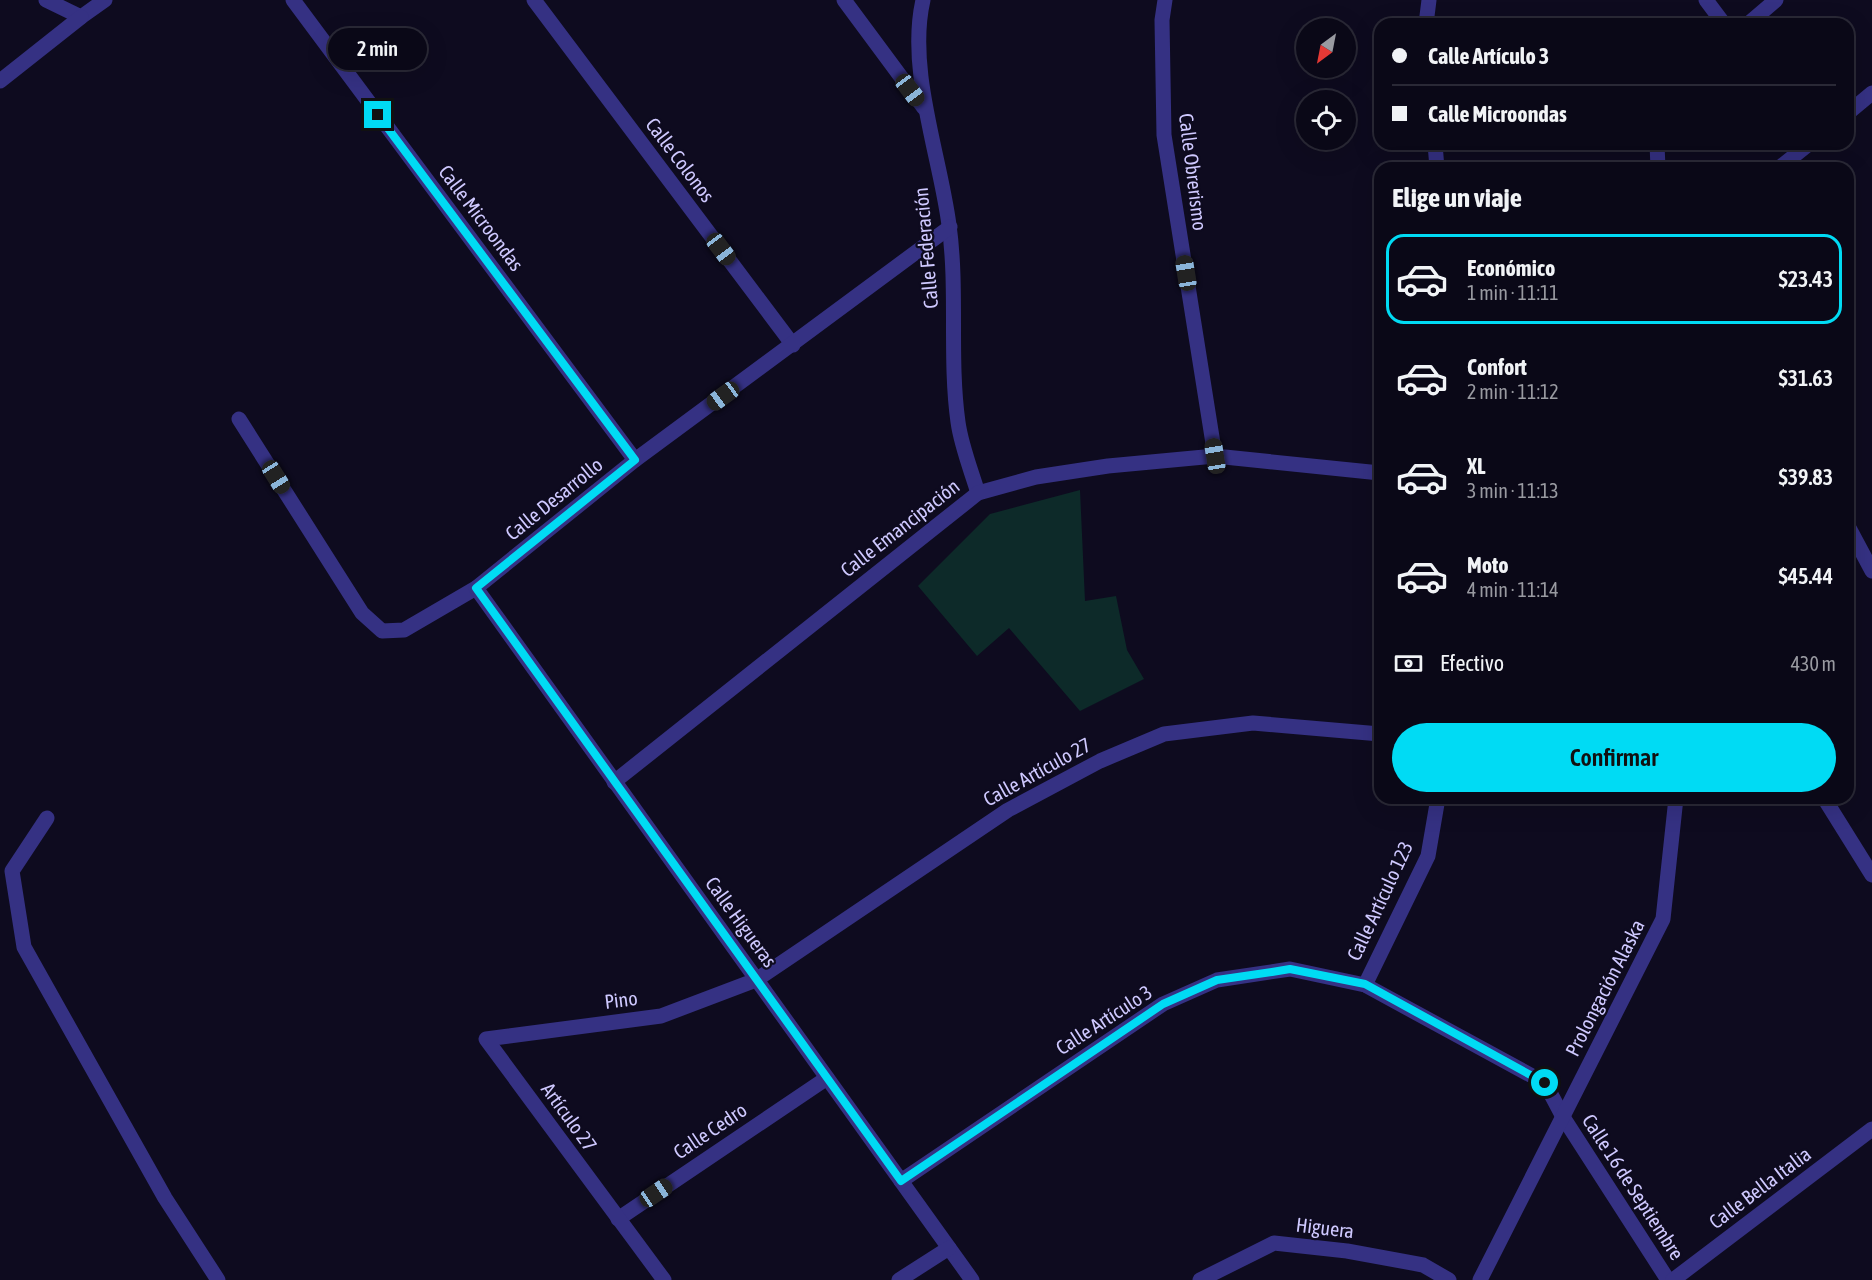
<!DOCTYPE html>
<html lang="es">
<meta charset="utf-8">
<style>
body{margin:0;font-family:"Asap Condensed",sans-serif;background:#181624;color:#f1f3f6;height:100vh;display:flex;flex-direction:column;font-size:22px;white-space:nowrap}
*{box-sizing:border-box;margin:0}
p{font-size:20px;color:#999aa1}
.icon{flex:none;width:33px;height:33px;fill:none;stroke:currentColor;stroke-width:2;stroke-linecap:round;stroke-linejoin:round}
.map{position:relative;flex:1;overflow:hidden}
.drawer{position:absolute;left:1374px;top:162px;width:480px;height:642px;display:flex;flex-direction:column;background:#0a0817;border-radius:18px;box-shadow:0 6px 24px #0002,0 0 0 2px #2a2936}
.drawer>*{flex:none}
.guide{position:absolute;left:1374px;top:18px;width:480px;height:132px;border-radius:18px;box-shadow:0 6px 24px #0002,0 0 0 2px #2a2936;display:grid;align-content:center;height:132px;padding:0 18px;background:#0a0817}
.needle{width:39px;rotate:212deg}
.controls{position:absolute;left:1296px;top:18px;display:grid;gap:12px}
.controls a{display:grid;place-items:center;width:60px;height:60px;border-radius:50%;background:#0a0817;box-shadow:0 6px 24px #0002,0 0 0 2px #2a2936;font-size:30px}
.end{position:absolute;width:27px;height:27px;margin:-14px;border:8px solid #00dbf4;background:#111;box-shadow:0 0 0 3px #111}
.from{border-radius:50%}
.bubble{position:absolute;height:42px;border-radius:21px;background:#0a0817;box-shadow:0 6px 24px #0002,0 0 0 2px #2a2936;font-size:20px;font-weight:600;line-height:42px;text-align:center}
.car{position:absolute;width:18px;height:36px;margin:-18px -9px;border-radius:8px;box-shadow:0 0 4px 2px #0007;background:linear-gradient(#222 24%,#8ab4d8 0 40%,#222 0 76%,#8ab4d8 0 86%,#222 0)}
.guide b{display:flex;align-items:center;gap:21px;height:57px;font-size:22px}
.guide b+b{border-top:2px solid #2a2936}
.guide i{width:15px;height:15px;background:#f1f3f6}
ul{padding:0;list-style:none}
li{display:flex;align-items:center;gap:18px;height:90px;margin:0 12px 9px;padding:0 6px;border:3px solid transparent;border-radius:18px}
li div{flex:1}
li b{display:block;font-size:22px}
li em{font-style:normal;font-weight:600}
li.on{border-color:#00dbf4}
li>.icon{width:54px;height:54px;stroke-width:1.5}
h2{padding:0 18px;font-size:27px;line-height:72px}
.pay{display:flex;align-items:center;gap:15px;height:66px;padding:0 18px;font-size:22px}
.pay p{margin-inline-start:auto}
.action{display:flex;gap:12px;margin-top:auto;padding:12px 18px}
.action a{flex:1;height:69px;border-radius:36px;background:#00dbf4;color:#111;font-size:24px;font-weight:600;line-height:69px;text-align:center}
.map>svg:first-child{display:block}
</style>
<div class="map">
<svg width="1872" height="1280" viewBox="0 0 1872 1280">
<rect width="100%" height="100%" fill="#0e0b1f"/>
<path fill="#0d2a29" d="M 1080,490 L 1085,601 L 1116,596 L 1127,650 L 1144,679 L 1080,711 L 1009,628 L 977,656 L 918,586 L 990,514 Z"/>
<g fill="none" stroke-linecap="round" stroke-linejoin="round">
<g stroke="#353183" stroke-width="15">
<path d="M 46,0 L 81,17 L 105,0"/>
<path d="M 293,0 L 635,460"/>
<path d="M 534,0 L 793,345"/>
<path d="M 844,0 L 924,108"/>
<path d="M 923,0 C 907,70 940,155 949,225 C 958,290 949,357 958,422 C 961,445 971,470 978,493"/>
<path d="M 1165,0 L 1162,20 L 1164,135 L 1215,456"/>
<path d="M 1706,0 L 1724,24"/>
<path d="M 1426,24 L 1429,0"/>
<path d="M 1748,24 L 1776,0"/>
<path d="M 0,81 L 81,17"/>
<path d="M 1848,113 L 1872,93"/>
<path d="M 1435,144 L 1437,168"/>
<path d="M 1657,144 L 1658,168"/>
<path d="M 1779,168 L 1809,144"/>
<path d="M 239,419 L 362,613 L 382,631 L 404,630 L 476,588 L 635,460 L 950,227"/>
<path d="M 1848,526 L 1872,571"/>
<path d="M 476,588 L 972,1280"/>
<path d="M 614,782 L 978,493 L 1036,477 L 1108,466 L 1215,456 L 1380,473"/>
<path d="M 1824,798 L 1872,875"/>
<path d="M 47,818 L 12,871 L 24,947 L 165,1198 L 218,1280"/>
<path d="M 1365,985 L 1428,856 L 1438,798"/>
<path d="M 901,1181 L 1163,1004 L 1217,980 L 1290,969 L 1365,985 L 1545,1083 L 1563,1117 L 1668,1280"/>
<path d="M 618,1219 L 827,1078"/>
<path d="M 664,1280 L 486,1039 L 661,1016 L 756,980 L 1008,810 L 1100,761 L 1164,734 L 1253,723 L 1380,734"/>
<path d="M 899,1280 L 949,1248"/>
<path d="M 1200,1280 L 1274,1243 L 1347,1251 L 1423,1265 L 1449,1280"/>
<path d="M 1480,1280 L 1663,919 L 1676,798"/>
<path d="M 1673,1280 L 1872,1129"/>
</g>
</g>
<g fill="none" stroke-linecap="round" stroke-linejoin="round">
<path stroke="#00dbf4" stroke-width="8" d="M 378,115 L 635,460 L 476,588 L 901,1181 L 1163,1004 L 1217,980 L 1272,972 L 1290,969 L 1365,984 L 1545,1083"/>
</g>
<g text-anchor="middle" stroke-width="4.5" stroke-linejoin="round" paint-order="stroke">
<g font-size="20" fill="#cfc9ff" stroke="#0e0b1f">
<text transform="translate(680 160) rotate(53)" y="7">Calle Colonos</text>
<text transform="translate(1193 172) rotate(83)" y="7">Calle Obrerismo</text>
<text transform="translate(481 218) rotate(53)" y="7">Calle Microondas</text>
<text transform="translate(926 248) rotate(-95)" y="7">Calle Federación</text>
<text transform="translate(554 499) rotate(-39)" y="7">Calle Desarrollo</text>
<text transform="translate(900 528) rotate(-38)" y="7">Calle Emancipación</text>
<text transform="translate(1037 772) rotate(-29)" y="7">Calle Artículo 27</text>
<text transform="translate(1380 901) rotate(-65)" y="7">Calle Artículo 123</text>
<text transform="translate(741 922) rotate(54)" y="7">Calle Higueras</text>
<text transform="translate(1605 988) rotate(-63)" y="7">Prolongación Alaska</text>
<text transform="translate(621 1000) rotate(-7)" y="7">Pino</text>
<text transform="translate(1104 1020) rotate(-33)" y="7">Calle Artículo 3</text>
<text transform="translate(569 1117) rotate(54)" y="7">Artículo 27</text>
<text transform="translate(710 1131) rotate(-34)" y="7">Calle Cedro</text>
<text transform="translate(1633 1187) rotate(57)" y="7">Calle 16 de Septiembre</text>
<text transform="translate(1760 1188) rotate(-37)" y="7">Calle Bella Italia</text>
<text transform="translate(1325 1228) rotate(7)" y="7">Higuera</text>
</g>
</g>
</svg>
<div class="controls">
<a><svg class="needle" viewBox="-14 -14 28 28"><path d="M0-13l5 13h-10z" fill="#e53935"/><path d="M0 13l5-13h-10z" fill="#999aa1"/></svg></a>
<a><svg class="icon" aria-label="locate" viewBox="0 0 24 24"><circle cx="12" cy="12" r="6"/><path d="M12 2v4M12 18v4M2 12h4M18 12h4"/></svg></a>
</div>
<i class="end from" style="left:1545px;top:1083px"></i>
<i class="end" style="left:378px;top:115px"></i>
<div class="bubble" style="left:328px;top:28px;width:99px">2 min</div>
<i class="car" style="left:910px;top:90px;rotate:143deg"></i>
<i class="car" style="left:721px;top:249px;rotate:143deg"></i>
<i class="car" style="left:1186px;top:273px;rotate:351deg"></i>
<i class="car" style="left:723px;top:396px;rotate:234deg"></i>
<i class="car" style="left:1215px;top:456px;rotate:351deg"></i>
<i class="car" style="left:276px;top:477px;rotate:148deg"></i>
<i class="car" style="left:656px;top:1193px;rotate:56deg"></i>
<div class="guide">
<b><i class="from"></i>Calle Artículo 3</b>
<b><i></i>Calle Microondas</b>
</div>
<section class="drawer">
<h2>Elige un viaje</h2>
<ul>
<li class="on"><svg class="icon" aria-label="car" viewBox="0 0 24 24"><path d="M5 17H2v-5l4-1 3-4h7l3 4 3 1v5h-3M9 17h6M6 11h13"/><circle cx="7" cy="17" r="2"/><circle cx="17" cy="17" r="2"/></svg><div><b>Económico</b><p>1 min · 11:11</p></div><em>$23.43</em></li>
<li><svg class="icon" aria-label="car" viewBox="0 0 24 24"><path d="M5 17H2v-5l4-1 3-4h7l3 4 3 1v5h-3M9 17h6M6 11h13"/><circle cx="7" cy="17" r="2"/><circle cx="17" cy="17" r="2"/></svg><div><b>Confort</b><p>2 min · 11:12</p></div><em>$31.63</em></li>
<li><svg class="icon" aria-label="car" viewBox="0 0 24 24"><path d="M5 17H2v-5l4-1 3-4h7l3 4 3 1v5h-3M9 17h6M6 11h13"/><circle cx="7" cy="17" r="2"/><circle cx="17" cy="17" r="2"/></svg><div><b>XL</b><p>3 min · 11:13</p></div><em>$39.83</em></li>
<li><svg class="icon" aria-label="car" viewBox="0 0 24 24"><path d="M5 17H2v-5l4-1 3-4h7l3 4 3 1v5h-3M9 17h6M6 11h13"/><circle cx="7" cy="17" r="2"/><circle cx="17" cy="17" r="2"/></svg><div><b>Moto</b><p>4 min · 11:14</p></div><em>$45.44</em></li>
</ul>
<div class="pay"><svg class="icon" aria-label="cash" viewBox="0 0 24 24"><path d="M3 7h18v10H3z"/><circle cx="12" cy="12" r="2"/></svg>Efectivo<p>430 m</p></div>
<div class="action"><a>Confirmar</a></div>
</section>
</div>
